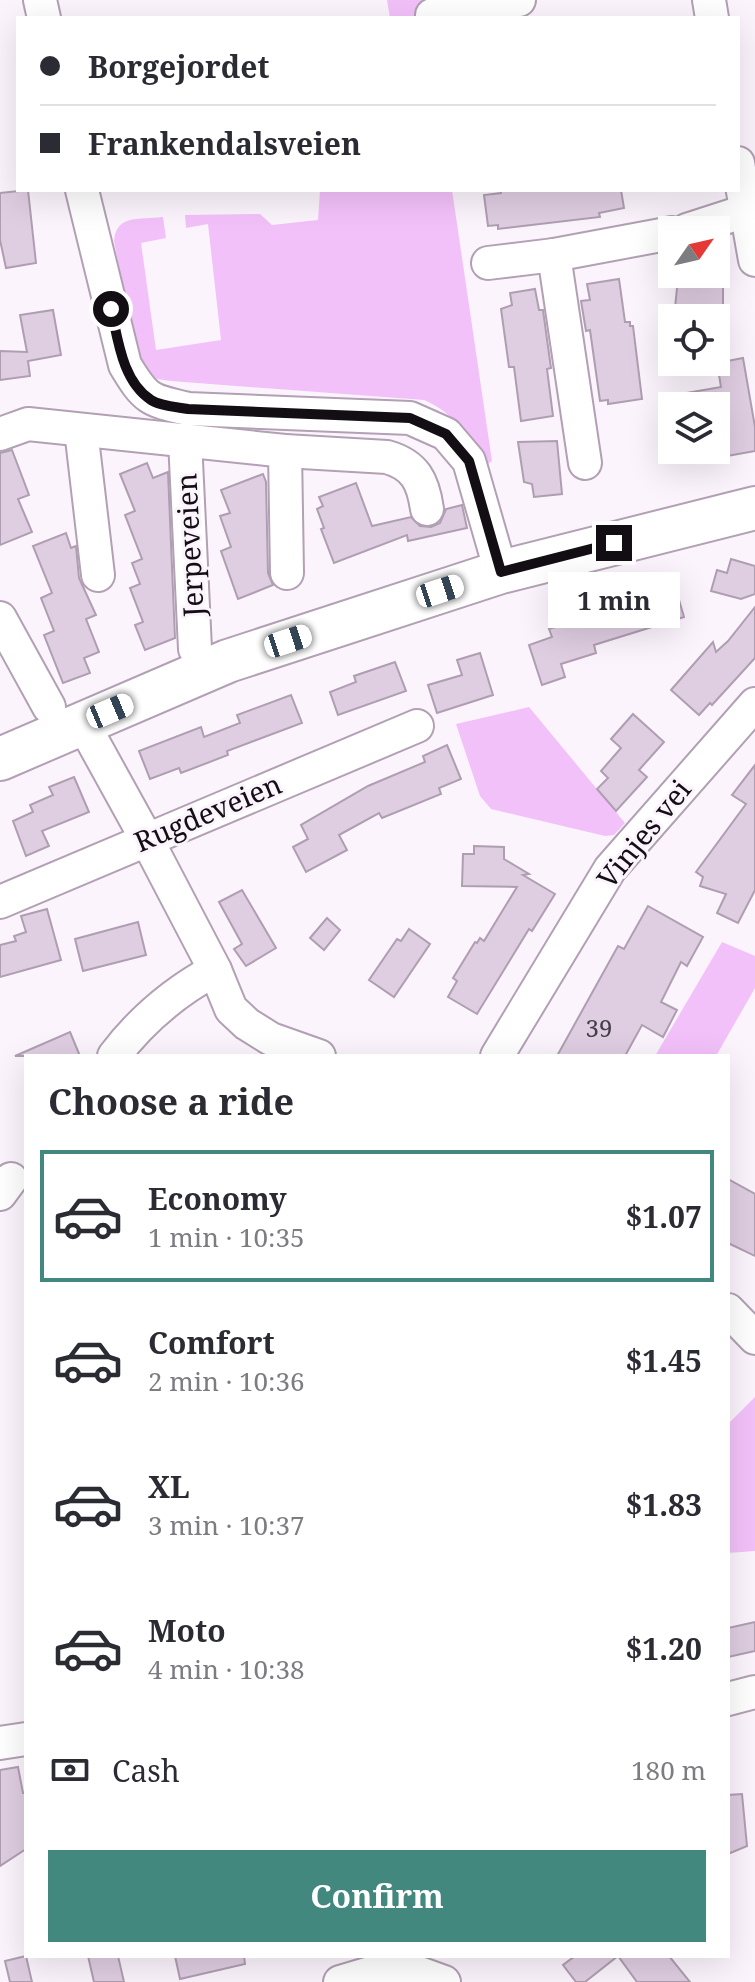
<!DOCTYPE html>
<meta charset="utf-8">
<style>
body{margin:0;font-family:"Noto Serif",serif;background:#f7f7f7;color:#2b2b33;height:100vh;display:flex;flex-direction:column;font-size:30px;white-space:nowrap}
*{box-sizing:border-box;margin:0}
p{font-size:26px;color:#7c7c81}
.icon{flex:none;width:44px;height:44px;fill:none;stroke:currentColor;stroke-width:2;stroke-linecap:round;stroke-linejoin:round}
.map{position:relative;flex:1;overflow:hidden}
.panel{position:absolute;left:24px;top:1054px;width:706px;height:904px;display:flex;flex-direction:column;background:#fff;border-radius:0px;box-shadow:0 8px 32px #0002}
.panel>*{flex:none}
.guide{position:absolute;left:16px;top:16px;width:724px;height:176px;border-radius:0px;box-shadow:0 8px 32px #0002;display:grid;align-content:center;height:176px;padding:0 24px;background:#fff}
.needle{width:52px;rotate:56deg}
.buttons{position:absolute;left:658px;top:216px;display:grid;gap:16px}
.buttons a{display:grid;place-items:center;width:72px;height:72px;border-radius:0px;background:#fff;box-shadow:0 8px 32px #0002;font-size:40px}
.end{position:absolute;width:36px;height:36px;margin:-18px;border:10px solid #130d14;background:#fff;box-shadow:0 0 0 4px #fff}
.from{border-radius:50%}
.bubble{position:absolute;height:56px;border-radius:0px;background:#fff;box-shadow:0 8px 32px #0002;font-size:26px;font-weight:700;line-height:56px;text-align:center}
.car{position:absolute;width:24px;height:48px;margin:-24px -12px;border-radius:10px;box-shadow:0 0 6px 2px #0007;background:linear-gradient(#fff 24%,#345 0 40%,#fff 0 76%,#345 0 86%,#fff 0)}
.guide b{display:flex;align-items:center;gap:28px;height:76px;font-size:30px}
.guide b+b{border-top:2px solid #e1e1e2}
.guide i{width:20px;height:20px;background:#2b2b33}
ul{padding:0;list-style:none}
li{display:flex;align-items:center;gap:24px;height:132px;margin:0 16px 12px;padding:0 8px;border:4px solid transparent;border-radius:0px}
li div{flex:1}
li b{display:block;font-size:30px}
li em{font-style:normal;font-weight:700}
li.active{border-color:#42887f}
li>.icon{width:72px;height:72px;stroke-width:1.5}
h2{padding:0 24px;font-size:36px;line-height:96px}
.pay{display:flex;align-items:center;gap:20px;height:88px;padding:0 24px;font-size:30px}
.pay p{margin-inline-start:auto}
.action{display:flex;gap:16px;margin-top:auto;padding:16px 24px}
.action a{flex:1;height:92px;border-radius:0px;background:#42887f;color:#fff;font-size:32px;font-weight:700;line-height:92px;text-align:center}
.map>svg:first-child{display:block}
</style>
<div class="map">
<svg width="755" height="1982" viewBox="0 0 755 1982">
<rect width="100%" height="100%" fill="#fcf4fc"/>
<g fill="#f3c1fa">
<path d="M 387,0 L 423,0 L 426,18 L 390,18 Z"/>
<path d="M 320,190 L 452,190 L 492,461 L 485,466 C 470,438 454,412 424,400 L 171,381 L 157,379 L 137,362 L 114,241 C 116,214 140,220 163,217 L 166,238 L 141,243 L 156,350 L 221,340 L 208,224 L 186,228 L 185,215 L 260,214 L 272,225 L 318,220 Z"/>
<path d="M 529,707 L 625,823 L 614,835 L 605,836 L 491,809 L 480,796 L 456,724 Z"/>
<path d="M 722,942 L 755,956 L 755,988 L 716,1056 L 655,1056 Z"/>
<path d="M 755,1397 L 755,1551 L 728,1553 L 728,1424 Z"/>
</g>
<g fill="#dfcde1" stroke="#af9eb1" stroke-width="2">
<path d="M 28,190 L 36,263 L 6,268 L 0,240 L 0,193 Z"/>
<path d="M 501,190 L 621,190 L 624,208 L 599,213 L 600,217 L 498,229 L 498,225 L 488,226 L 484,195 L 501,193 Z"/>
<path d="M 692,274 L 723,274 L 723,309 L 710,308 L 709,318 L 674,318 L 678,278 L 692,280 Z"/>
<path d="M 619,279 L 625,322 L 630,322 L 630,326 L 633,326 L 642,399 L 608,404 L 608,400 L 600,401 L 590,330 L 586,331 L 581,301 L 590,300 L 587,284 Z"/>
<path d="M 535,289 L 539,310 L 543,310 L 546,332 L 551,368 L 547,369 L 553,416 L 521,421 L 514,367 L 509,367 L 501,309 L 512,305 L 510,293 Z"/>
<path d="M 53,310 L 61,355 L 28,361 L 30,376 L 0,380 L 0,351 L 27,352 L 20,315 Z"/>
<path d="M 743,358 L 755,427 L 755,451 L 716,458 L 716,406 L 670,406 L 669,396 L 721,387 L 717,363 Z"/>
<path d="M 557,441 L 562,494 L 534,497 L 532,484 L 524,482 L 518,442 Z"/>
<path d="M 12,450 L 29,495 L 18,499 L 32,532 L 0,545 L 0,453 Z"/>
<path d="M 147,463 L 153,478 L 168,472 L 175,638 L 145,650 L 135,625 L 143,622 L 130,588 L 140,584 L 132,563 L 142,559 L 125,515 L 135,511 L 120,474 Z"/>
<path d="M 263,474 L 266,482 L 268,573 L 273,585 L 238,599 L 221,551 L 231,547 L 220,516 L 230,513 L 221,490 Z"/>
<path d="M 356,483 L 372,526 L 411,517 L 420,526 L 431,527 L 440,523 L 446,509 L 462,505 L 467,528 L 408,541 L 407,535 L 334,563 L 321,529 L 324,528 L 317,509 L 323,506 L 319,497 Z"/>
<path d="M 66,533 L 71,548 L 76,546 L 79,578 L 96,615 L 86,619 L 99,652 L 84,658 L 90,673 L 63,683 L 44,635 L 54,631 L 41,598 L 52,593 L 33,546 Z"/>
<path d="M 731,559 L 755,566 L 755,594 L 741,599 L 711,591 L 717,570 L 727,573 Z"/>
<path d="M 673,579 L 684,617 L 594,645 L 596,653 L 561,664 L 565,677 L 542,685 L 529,645 L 552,637 L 549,629 L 613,608 L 610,599 Z"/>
<path d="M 755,607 L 755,658 L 712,705 L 710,703 L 699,715 L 671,690 L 713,642 L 716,652 L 728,641 Z"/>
<path d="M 480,653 L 493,695 L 437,713 L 428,685 L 462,675 L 457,660 Z"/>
<path d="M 395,662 L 406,691 L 338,715 L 330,692 L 356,682 L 354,676 Z"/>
<path d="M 291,695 L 302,723 L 227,751 L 228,755 L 181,773 L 179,768 L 150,779 L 139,751 L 201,727 L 204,737 L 240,723 L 237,715 Z"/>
<path d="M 633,714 L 664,742 L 639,770 L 647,777 L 616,811 L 597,789 L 608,778 L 601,771 L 621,748 L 611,739 Z"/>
<path d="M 447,745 L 461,779 L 439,788 L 441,794 L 382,818 L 379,813 L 339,835 L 347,850 L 306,872 L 293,847 L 308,839 L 301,825 L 368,786 L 425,762 L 423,756 Z"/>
<path d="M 755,765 L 755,890 L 738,923 L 717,913 L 726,894 L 700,886 L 703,877 L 696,872 L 746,804 L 732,795 Z"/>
<path d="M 74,777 L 89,812 L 42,831 L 49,846 L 26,856 L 13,821 L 33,812 L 30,805 L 53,795 L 49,787 Z"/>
<path d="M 474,846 L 504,847 L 504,859 L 529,874 L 523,875 L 555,894 L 532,931 L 529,929 L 477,1014 L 448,997 L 457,981 L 453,978 L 475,942 L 477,943 L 480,938 L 484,941 L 517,887 L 462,886 L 463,854 L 474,854 Z"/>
<path d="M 242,890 L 276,948 L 246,966 L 234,949 L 242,944 L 219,902 Z"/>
<path d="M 648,906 L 703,937 L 687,966 L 681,962 L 661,1002 L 677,1010 L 663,1037 L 642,1025 L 625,1056 L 557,1056 L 618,946 L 624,949 Z"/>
<path d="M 47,909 L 61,960 L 0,977 L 0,945 L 16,941 L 14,936 L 26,932 L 21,916 Z"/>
<path d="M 327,918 L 340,930 L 324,950 L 310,938 Z"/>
<path d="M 138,922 L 146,955 L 83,971 L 75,939 Z"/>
<path d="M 409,929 L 430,944 L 394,997 L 369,980 L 397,939 L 401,941 Z"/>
<path d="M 70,1032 L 80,1056 L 15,1056 Z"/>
<path d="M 728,1179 L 755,1194 L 755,1256 L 728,1243 Z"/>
<path d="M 755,1622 L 755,1651 L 728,1657 L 728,1628 Z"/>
<path d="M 18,1767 L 23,1793 L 26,1793 L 26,1849 L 0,1866 L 0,1770 Z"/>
<path d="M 742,1794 L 747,1846 L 728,1854 L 728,1795 Z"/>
<path d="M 26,1956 L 32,1982 L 10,1982 L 5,1961 Z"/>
<path d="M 88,1956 L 118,1956 L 124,1982 L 94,1982 Z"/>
<path d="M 175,1956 L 244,1956 L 245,1964 L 180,1979 Z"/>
<path d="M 575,1956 L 669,1956 L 690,1982 L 637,1982 L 618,1956 L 585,1982 L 576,1982 L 563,1965 Z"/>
</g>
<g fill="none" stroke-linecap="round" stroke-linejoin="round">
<g stroke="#b2a0b4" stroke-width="36">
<g id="minor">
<path d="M 40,0 L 44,18"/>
<path d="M 709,0 L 712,18"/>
<path d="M 432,15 L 519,0"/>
<path d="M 738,163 L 755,260"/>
<path d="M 82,190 L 125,365 C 146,400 149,400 188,409 L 410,418 L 446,434 L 469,461 L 501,572"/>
<path d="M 687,230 L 755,208"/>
<path d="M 554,255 L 585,463"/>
<path d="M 488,263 L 554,255 L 672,233"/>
<path d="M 81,430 L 98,575"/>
<path d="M 0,434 L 28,424 L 285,451 L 387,457 C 415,465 423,481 427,509"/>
<path d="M 185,440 L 195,649"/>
<path d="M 285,451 L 287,573"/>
<path d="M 0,618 L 49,707"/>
<path d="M 82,722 L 146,838 L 215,970 L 231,1009 L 247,1024 L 271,1039 L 319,1056"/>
<path d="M 0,902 L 417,726"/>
<path d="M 114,1056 C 142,1019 174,992 215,970"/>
<path d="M 497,1056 L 610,869 L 755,704"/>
<path d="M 0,1194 L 11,1179"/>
<path d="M 728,1310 L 755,1338"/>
<path d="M 728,1699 L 755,1692"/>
<path d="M 0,1743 L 26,1739"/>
<path d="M 391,1956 L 397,1965 L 444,1982"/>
<path d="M 340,1982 L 397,1965"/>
</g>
</g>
<g stroke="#b2a0b4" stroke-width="46">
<path id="major" d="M 0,759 L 228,661 L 501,572 L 755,508"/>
</g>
<use href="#minor" stroke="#fff" stroke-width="32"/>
<use href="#major" stroke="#fff" stroke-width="42"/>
</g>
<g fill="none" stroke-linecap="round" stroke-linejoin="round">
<path stroke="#130d14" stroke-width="10" d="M 111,309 C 118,339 122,381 151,400 C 160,406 177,407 188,409 L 410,418 L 446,434 L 469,461 L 501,572 L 614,543"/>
</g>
<g text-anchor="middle" stroke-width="6" stroke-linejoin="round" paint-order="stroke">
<g font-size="24" fill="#463d47">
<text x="599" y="1037">39</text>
</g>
<g font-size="28" fill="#130d14" stroke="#fcf4fc">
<text transform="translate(190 545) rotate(-93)" y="10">Jerpeveien</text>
<text transform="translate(208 813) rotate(-23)" y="10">Rugdeveien</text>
<text transform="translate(644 834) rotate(-51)" y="10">Vinjes vei</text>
</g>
</g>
</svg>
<div class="buttons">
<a><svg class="needle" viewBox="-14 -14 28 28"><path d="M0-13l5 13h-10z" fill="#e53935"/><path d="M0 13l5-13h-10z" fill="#7c7c81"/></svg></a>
<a><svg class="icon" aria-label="locate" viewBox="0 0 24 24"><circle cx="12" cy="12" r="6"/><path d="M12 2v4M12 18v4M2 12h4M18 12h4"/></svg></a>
<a><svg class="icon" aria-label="layers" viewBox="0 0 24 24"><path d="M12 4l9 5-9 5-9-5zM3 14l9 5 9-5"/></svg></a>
</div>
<i class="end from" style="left:111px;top:309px"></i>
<i class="end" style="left:614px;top:543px"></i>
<div class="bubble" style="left:548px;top:572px;width:132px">1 min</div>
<i class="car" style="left:440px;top:591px;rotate:72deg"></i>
<i class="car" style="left:288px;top:641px;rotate:72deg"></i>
<i class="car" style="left:110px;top:711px;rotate:67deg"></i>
<div class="guide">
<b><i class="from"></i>Borgejordet</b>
<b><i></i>Frankendalsveien</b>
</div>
<section class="panel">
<h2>Choose a ride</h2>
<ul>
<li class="active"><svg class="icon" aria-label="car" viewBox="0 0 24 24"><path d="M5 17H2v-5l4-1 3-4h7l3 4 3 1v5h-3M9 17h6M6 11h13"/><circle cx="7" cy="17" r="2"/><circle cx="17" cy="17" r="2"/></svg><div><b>Economy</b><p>1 min · 10:35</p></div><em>$1.07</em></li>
<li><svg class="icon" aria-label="car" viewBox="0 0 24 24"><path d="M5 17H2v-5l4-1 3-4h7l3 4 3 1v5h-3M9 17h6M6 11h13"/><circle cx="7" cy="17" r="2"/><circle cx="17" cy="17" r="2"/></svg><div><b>Comfort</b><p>2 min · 10:36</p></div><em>$1.45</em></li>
<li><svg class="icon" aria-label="car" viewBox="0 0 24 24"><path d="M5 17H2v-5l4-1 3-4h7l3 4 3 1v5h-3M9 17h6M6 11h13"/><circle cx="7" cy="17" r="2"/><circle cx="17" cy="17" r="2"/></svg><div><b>XL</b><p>3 min · 10:37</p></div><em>$1.83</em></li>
<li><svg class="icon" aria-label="car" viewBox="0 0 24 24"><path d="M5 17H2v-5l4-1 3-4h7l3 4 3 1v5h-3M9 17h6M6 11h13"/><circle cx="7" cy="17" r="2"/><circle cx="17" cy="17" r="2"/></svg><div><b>Moto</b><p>4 min · 10:38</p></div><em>$1.20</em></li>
</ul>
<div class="pay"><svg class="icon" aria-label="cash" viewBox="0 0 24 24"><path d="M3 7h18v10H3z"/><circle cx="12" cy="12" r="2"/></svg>Cash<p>180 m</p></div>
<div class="action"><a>Confirm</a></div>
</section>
</div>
